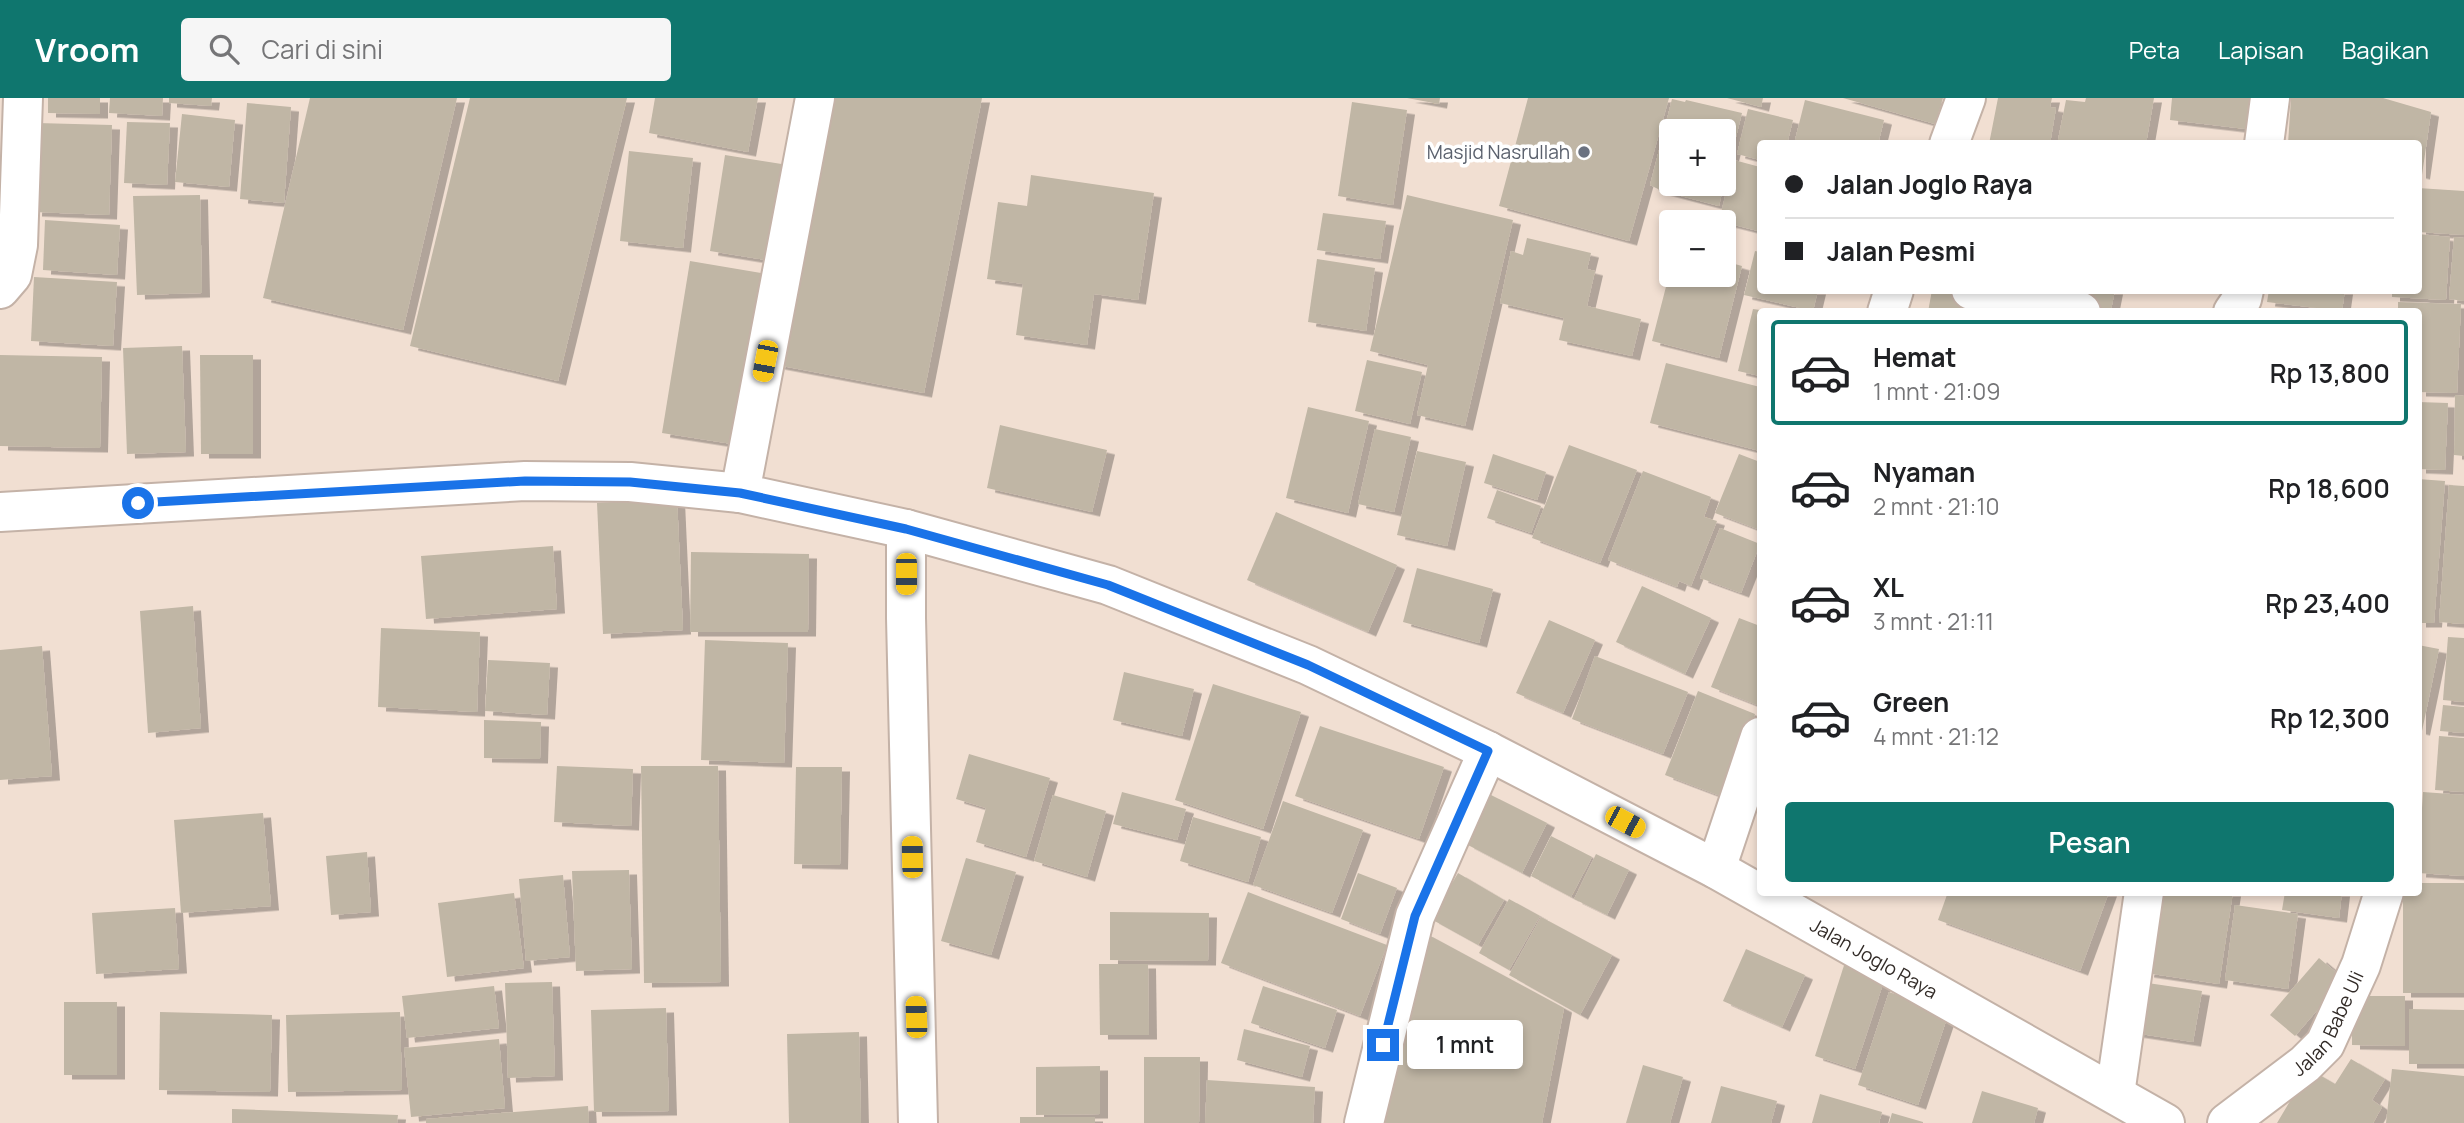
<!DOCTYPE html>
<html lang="id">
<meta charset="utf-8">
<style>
body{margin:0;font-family:Manrope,sans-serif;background:#f6f6f6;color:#202124;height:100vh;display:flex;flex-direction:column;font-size:26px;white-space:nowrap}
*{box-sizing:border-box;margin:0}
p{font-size:23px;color:#757577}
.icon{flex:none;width:38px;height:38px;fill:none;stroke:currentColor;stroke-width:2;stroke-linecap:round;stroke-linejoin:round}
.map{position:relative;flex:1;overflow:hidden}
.sheet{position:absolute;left:1757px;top:210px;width:665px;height:588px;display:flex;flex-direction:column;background:#fff;border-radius:7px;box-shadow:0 4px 10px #0003}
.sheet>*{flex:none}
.top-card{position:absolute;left:1757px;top:42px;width:665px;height:154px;border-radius:7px;box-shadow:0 4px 10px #0003;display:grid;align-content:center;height:154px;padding:0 28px;background:#fff}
.fabs{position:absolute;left:1659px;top:21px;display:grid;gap:14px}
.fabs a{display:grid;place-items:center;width:77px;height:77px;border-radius:7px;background:#fff;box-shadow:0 4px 10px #0003;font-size:35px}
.end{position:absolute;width:32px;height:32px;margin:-16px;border:9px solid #1a73e8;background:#fff;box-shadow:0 0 0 4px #fff}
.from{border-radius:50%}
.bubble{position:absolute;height:49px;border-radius:7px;background:#fff;box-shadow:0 4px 10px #0003;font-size:23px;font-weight:600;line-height:49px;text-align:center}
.car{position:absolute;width:21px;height:42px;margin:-21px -10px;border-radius:9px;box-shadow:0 0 5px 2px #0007;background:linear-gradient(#f5c518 24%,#345 0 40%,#f5c518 0 76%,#345 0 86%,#f5c518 0)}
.top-card b{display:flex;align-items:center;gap:24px;height:66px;font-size:26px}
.top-card b+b{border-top:2px solid #e0e0e0}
.top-card i{width:18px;height:18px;background:#202124}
ul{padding:12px 0 0;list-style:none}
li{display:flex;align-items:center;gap:21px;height:105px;margin:0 14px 10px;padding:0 14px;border:4px solid transparent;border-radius:7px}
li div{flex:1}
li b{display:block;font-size:26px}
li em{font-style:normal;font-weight:600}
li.on{border-color:#0f766e}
li>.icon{width:63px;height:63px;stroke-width:1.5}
.button{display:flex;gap:14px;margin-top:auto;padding:14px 28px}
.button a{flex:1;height:80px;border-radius:7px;background:#0f766e;color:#fff;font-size:28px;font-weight:600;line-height:80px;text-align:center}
header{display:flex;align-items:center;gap:42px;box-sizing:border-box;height:98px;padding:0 35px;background:#0f766e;color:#fff}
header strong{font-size:33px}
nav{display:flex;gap:38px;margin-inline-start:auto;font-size:24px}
.search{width:490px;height:63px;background:#f6f6f6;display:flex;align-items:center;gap:18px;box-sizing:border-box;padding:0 24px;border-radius:7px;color:#757577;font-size:26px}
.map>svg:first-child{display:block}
</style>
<header>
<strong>Vroom</strong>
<div class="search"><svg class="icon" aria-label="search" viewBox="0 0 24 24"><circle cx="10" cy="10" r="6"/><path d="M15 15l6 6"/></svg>Cari di sini</div>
<nav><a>Peta</a><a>Lapisan</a><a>Bagikan</a></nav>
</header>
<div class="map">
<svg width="2464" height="1025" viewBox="0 0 2464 1025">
<defs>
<filter id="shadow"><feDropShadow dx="8" dy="4.5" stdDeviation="0" flood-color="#0004"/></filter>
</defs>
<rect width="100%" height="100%" fill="#f1dfd2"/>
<g fill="#c0b6a5" filter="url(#shadow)">
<path d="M 48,0 L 100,0 L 100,16 L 48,15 Z"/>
<path d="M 110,0 L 163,0 L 162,18 L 109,15 Z"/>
<path d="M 169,0 L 212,0 L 211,8 L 169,5 Z"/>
<path d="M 310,0 L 457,0 L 403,232 L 263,200 Z"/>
<path d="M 470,0 L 627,0 L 558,283 L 410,248 Z"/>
<path d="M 655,0 L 758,0 L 748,54 L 649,35 Z"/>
<path d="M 830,0 L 982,0 L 924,295 L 777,267 Z"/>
<path d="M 1407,0 L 1440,0 L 1439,6 Z"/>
<path d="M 1528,0 L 1669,0 L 1629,143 L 1499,108 Z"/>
<path d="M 1727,0 L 1763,0 L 1761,9 Z"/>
<path d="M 1843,0 L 1943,0 L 1935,26 Z"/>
<path d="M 1998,0 L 2052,0 L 2050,9 L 2056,10 L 2050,46 L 1989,46 Z"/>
<path d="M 2086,0 L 2154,0 L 2146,46 L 2078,46 L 2058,42 L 2066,2 L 2085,4 Z"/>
<path d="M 2172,0 L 2250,0 L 2246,31 L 2170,22 Z"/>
<path d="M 2291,0 L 2383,0 L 2431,14 L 2422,77 L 2418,76 L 2418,46 L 2288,46 Z"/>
<path d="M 1672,1 L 1685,4 L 1686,2 L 1742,15 L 1725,83 L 1724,33 L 1671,33 L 1671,86 L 1724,86 L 1719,108 L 1662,93 L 1650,87 Z"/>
<path d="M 1805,2 L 1884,22 L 1878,46 L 1794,46 Z"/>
<path d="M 1352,4 L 1407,12 L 1393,107 L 1338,98 Z"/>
<path d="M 247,5 L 291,9 L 284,105 L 240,101 Z"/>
<path d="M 1748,11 L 1793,22 L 1787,46 L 1760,46 L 1760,62 L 1737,56 Z"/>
<path d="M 182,16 L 235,22 L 229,89 L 175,84 Z"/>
<path d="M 127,24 L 170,25 L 167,87 L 124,85 Z"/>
<path d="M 37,25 L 112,27 L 109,117 L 34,114 Z"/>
<path d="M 629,53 L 693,60 L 683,150 L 620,143 Z"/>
<path d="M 725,57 L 788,67 L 772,163 L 710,153 Z"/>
<path d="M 1734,62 L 1760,69 L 1760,123 L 1758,133 L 1719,123 Z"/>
<path d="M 1031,77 L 1154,95 L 1138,202 L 1094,196 L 1087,247 L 1016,237 L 1023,186 L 987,181 L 998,104 L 1027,108 Z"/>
<path d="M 2418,90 L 2464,93 L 2464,137 L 2418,134 Z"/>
<path d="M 200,97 L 202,195 L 137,197 L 133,98 Z"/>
<path d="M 1407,97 L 1513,122 L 1465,328 L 1417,317 L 1428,267 L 1370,253 Z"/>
<path d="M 1323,115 L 1386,123 L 1380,161 L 1317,152 Z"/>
<path d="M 45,122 L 120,127 L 117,177 L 43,172 Z"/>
<path d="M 2418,136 L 2450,139 L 2446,202 L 2392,199 L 2392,192 L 2418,192 Z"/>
<path d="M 2454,139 L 2464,140 L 2464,203 L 2449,201 Z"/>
<path d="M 1527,140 L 1591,155 L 1587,171 L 1595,173 L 1587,208 L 1641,221 L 1632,258 L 1559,242 L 1564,220 L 1500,205 L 1511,153 L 1523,157 Z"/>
<path d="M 1755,153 L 1760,154 L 1760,192 L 1818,192 L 1813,213 L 1744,197 Z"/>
<path d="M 1317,161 L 1375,170 L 1366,233 L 1308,224 Z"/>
<path d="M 690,163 L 773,177 L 745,348 L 662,335 Z"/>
<path d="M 1724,163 L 1742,168 L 1719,260 L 1652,243 L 1669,177 L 1724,177 Z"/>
<path d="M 34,179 L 117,184 L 113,248 L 31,243 Z"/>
<path d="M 1932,192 L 1952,192 L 2036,210 L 2036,214 L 1928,214 Z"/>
<path d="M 2052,192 L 2115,192 L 2111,212 L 2050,201 Z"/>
<path d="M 2269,192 L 2345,192 L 2342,213 L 2267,204 Z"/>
<path d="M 2398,204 L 2461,206 L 2457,295 L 2418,294 L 2418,214 L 2398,214 Z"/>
<path d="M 1753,211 L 1760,212 L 1760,278 L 1738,273 Z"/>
<path d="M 182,248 L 186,354 L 127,356 L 123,250 Z"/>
<path d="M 0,257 L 102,259 L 100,350 L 0,348 Z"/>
<path d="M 200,257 L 253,257 L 253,356 L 201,356 Z"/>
<path d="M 1367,262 L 1422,274 L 1410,326 L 1355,313 Z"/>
<path d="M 1666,265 L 1760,289 L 1760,353 L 1650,325 Z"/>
<path d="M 2455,297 L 2464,298 L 2464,358 L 2454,357 Z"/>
<path d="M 2418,304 L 2448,305 L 2445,372 L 2418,371 Z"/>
<path d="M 1308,309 L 1369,323 L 1348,415 L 1286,400 Z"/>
<path d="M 1000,327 L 1107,352 L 1092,414 L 987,390 Z"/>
<path d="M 1375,331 L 1411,339 L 1394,414 L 1358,406 Z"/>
<path d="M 1569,347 L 1637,372 L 1600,465 L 1532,440 Z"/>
<path d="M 1417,353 L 1466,364 L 1447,448 L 1397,437 Z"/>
<path d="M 1493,356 L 1546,374 L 1537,402 L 1484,385 Z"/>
<path d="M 1739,356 L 1760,364 L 1760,432 L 1715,415 Z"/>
<path d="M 1643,373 L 1711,399 L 1704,419 L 1717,423 L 1691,488 L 1679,483 L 1677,489 L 1608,462 Z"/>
<path d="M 2418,381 L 2445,383 L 2434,525 L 2418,525 Z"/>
<path d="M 2449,387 L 2464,388 L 2464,526 L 2439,524 Z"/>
<path d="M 1497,392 L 1541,408 L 1531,435 L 1487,420 Z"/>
<path d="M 677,400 L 683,532 L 603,536 L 597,405 Z"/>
<path d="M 1276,414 L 1397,467 L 1368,534 L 1247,482 Z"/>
<path d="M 1720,430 L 1760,446 L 1741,495 L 1700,480 Z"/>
<path d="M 553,448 L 557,511 L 426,521 L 421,458 Z"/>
<path d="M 691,454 L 809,456 L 808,534 L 690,534 Z"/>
<path d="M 1417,470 L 1493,491 L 1479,545 L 1403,524 Z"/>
<path d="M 1642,488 L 1711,520 L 1685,576 L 1616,544 Z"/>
<path d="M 193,508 L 201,630 L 148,635 L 140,513 Z"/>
<path d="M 1739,520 L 1760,528 L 1760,598 L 1757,607 L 1711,589 Z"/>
<path d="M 1549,522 L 1595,542 L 1563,615 L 1516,595 Z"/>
<path d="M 381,530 L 480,534 L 477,614 L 378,609 Z"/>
<path d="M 2448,539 L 2464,540 L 2464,604 L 2443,602 Z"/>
<path d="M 705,542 L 788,545 L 784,665 L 701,662 Z"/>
<path d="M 2418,547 L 2439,551 L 2422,633 L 2418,632 Z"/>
<path d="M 42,548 L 52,678 L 0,682 L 0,552 Z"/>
<path d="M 1595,558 L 1688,594 L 1663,656 L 1572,621 Z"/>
<path d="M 488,562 L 550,565 L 547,617 L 485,613 Z"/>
<path d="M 1124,574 L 1194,591 L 1182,638 L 1113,622 Z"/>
<path d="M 1213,586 L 1301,614 L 1263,731 L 1175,702 Z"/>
<path d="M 1698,593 L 1755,616 L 1723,699 L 1665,677 Z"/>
<path d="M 2443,607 L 2464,609 L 2464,635 L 2440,633 Z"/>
<path d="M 484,622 L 541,624 L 540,661 L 484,660 Z"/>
<path d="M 1320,628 L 1444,669 L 1419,741 L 1295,698 Z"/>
<path d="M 2439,638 L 2464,640 L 2464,694 L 2435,692 Z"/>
<path d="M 969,656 L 1050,680 L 1026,759 L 976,744 L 986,710 L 956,701 Z"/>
<path d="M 557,668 L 633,671 L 631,728 L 554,724 Z"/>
<path d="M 641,668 L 718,668 L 721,884 L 644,885 Z"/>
<path d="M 796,669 L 842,669 L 840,767 L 794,766 Z"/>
<path d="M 1122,694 L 1186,711 L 1177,742 L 1113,726 Z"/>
<path d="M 2423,694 L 2464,697 L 2464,778 L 2418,775 Z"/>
<path d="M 1053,697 L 1106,713 L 1087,779 L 1034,763 Z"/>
<path d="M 1491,697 L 1547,725 L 1522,775 L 1466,746 Z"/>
<path d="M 1283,703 L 1363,732 L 1332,815 L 1253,787 Z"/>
<path d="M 263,715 L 271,808 L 181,815 L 174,722 Z"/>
<path d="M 1193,719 L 1261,739 L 1248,784 L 1180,763 Z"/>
<path d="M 1551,738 L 1592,759 L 1571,799 L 1531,778 Z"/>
<path d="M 367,754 L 371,814 L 331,817 L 326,758 Z"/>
<path d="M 1596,756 L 1629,772 L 1607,817 L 1574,801 Z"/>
<path d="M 966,760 L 1016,774 L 991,857 L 941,843 Z"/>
<path d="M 629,772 L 632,871 L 576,873 L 572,773 Z"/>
<path d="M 1358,775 L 1397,790 L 1380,836 L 1341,821 Z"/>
<path d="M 1458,775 L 1504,802 L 1478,847 L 1431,821 Z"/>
<path d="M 563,777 L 570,859 L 526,863 L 519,781 Z"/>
<path d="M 2418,785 L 2464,785 L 2464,895 L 2403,895 L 2403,794 L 2418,794 Z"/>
<path d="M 1248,794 L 1387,847 L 1360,918 L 1221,865 Z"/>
<path d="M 1948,794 L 2109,794 L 2080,873 L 1938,822 Z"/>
<path d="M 2158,794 L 2233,794 L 2219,886 L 2146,875 Z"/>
<path d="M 2285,794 L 2342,794 L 2339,820 L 2282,812 Z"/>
<path d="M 514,795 L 524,870 L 447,879 L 438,805 Z"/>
<path d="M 1509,801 L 1540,818 L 1509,872 L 1479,855 Z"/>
<path d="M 2235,807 L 2298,816 L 2288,891 L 2225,882 Z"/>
<path d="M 175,810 L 179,871 L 96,876 L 92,815 Z"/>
<path d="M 1110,814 L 1209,815 L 1208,863 L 1110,862 Z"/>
<path d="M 1541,819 L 1612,857 L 1580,917 L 1509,877 Z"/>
<path d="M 1425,835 L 1564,910 L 1542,1025 L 1385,1025 Z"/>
<path d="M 1746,851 L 1805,877 L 1782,929 L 1723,903 Z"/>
<path d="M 1847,858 L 1888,871 L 1855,971 L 1815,958 Z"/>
<path d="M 2319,860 L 2344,881 L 2295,938 L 2270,917 Z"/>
<path d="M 1099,866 L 1148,866 L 1149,937 L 1100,937 Z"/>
<path d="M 552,884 L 555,978 L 508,980 L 505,885 Z"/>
<path d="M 2141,884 L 2202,893 L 2193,944 L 2134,935 Z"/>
<path d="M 494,888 L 499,930 L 407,940 L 402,898 Z"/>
<path d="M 1263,888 L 1337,912 L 1325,950 L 1251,925 Z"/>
<path d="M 1889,894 L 1949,914 L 1918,1007 L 1858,987 Z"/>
<path d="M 2352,898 L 2405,898 L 2405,948 L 2352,947 Z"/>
<rect x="64" y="904" width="53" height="73"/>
<path d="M 666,910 L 669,1013 L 594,1014 L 591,912 Z"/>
<path d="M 2409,911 L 2464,912 L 2464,966 L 2409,966 Z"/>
<path d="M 160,914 L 272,917 L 270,994 L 159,992 Z"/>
<path d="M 400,914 L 402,992 L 288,994 L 286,917 Z"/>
<path d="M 1244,931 L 1310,948 L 1302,979 L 1237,962 Z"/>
<path d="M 859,934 L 861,1025 L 789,1025 L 787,936 Z"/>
<path d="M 499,941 L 505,1010 L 411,1019 L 404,950 Z"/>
<path d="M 1144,959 L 1200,959 L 1199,1025 L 1144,1025 Z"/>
<path d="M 2351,961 L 2385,981 L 2372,1002 L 2382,1009 L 2373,1025 L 2277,1025 L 2309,971 L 2335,986 Z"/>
<path d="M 1643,967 L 1683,979 L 1670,1025 L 1626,1025 Z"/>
<path d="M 1100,968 L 1100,1016 L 1036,1017 L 1036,969 Z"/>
<path d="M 2392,971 L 2464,978 L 2464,1025 L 2386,1025 Z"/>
<path d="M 1207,982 L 1315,989 L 1313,1025 L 1205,1025 Z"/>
<path d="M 1721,988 L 1777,1003 L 1771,1025 L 1711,1025 Z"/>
<path d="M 1982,993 L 2038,1010 L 2034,1025 L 1972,1025 Z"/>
<path d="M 1820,996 L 1882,1014 L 1879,1025 L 1812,1025 Z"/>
<path d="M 588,1008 L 589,1025 L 426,1025 L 426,1021 Z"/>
<path d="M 232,1011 L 398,1017 L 397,1025 L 232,1025 Z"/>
<path d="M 1892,1015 L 1923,1024 L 1923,1025 L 1889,1025 Z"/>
<rect x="1020" y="1019" width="75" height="6"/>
</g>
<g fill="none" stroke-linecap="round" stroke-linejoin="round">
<g stroke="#c4b2a7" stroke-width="42">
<g id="street">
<path d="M 1949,46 L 1966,0"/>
<path d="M 2264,46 L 2270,0"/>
<path d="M 0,191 L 12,177 L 18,147 L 23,0"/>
<path d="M 1971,192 L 2081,214"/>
<path d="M 1887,214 L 1894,192"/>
<path d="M 2233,214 L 2242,201 L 2244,192"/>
<path d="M 740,395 L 815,0"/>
<path d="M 906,431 L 906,520 L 918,1025"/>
<path d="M 1716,771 L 1760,639"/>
<path d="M 2115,996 L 2144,794"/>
<path d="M 1364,1025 L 1415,818 L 1488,653"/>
<path id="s1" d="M 2227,1025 L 2305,966 L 2325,946 L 2361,867 L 2384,794"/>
</g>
</g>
<g stroke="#c4b2a7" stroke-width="42">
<g id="secondary">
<path id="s2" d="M 0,414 L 525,383 L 630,384 L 740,395 L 906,431 L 1108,487 L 1308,567 L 1488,653 L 1716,771 L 2165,1025"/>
</g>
</g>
<use href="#street" stroke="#fff" stroke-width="38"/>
<use href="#secondary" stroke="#fff" stroke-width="38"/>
</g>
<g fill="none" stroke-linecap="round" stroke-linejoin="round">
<path stroke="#1a73e8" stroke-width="9" d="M 138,405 L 525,383 L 630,384 L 740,395 L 906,431 L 1108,487 L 1308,567 L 1488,653 L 1415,818 L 1383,947"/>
</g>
<circle fill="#6b7280" stroke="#fff" stroke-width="2.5" cx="1584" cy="54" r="7"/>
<g text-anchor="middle" stroke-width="7" stroke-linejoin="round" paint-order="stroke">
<g font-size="19" fill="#5b616d" stroke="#fff" text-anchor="end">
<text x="1570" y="61">Masjid Nasrullah</text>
</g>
<g font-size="19" fill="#322b27" stroke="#fff">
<text dy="7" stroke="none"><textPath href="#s2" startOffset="1974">Jalan Joglo Raya</textPath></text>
<text dy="7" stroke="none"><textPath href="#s1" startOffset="145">Jalan Babe Uli</textPath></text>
</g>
</g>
</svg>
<div class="fabs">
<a>+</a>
<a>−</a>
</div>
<i class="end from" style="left:138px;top:405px"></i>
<i class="end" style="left:1383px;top:947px"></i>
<div class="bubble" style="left:1407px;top:922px;width:116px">1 mnt</div>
<i class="car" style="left:765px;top:263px;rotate:191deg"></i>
<i class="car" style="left:906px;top:476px;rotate:180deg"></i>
<i class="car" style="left:1625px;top:724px;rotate:118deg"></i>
<i class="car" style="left:912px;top:759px;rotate:359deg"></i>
<i class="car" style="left:916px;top:919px;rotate:358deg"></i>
<div class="top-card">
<b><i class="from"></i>Jalan Joglo Raya</b>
<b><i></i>Jalan Pesmi</b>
</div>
<section class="sheet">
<ul>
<li class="on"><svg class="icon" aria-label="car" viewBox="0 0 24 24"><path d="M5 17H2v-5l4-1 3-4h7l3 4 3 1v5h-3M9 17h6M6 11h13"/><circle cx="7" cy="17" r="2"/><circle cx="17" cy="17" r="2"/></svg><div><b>Hemat</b><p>1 mnt · 21:09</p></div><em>Rp 13,800</em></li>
<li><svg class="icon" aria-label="car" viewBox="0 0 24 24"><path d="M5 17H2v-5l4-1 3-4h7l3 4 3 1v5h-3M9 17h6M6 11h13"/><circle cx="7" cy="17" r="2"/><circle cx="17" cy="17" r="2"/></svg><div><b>Nyaman</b><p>2 mnt · 21:10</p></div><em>Rp 18,600</em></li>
<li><svg class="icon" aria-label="car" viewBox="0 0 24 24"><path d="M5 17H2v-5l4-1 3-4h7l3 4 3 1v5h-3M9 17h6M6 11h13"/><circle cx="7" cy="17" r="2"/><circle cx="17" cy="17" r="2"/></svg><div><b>XL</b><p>3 mnt · 21:11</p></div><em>Rp 23,400</em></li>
<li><svg class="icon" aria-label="car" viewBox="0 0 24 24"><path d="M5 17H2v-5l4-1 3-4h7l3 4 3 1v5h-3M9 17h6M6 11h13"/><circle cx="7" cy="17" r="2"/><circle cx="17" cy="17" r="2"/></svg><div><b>Green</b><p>4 mnt · 21:12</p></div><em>Rp 12,300</em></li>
</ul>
<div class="button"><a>Pesan</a></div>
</section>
</div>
